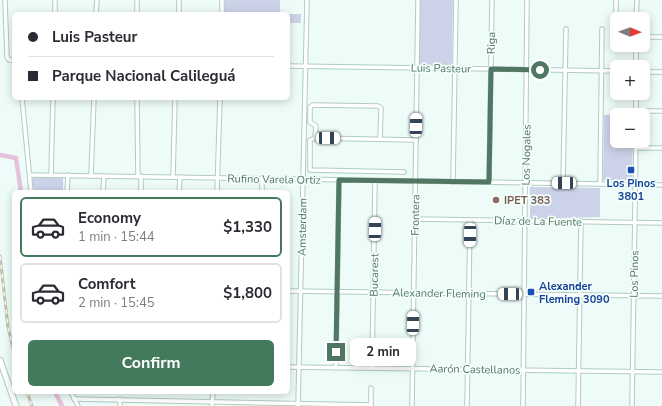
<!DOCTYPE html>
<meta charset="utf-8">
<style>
body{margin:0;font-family:"Nunito Sans",sans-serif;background:#f7f7f7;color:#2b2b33;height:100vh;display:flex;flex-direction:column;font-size:15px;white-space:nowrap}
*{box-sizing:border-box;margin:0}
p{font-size:13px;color:#7c7c81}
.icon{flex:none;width:22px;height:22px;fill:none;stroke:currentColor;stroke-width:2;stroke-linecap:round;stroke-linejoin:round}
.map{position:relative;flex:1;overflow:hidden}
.drawer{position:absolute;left:12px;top:190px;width:278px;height:204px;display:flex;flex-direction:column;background:#fff;border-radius:6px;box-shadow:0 2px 10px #0003}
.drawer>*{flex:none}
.banner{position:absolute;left:12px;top:12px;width:278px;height:88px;border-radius:6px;box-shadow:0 2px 10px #0003;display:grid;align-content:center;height:88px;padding:0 16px;background:#fff}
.needle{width:26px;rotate:91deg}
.controls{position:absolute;left:610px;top:12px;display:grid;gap:8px}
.controls a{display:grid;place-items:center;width:40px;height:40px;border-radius:6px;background:#fff;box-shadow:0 2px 10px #0003;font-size:20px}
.end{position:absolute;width:18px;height:18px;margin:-9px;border:5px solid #517663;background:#fff;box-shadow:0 0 0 2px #fff}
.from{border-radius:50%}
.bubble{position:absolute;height:28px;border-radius:6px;background:#fff;box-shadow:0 2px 10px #0003;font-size:13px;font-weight:700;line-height:28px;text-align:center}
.car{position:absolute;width:12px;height:24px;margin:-12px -6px;border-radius:5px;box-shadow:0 0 3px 1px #0007;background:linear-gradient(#fff 24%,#345 0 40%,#fff 0 76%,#345 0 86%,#fff 0)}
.banner b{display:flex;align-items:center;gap:14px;height:38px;font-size:15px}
.banner b+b{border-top:1px solid #e1e1e2}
.banner i{width:10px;height:10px;background:#2b2b33}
ul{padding:7px 0 0;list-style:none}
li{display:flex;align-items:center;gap:12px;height:60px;margin:0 8px 6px;padding:0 8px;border:2px solid #e1e1e2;border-radius:6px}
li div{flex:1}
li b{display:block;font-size:15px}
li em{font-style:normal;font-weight:700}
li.current{border-color:#427a5b}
li>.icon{width:36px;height:36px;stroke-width:1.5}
.primary-button{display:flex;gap:8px;margin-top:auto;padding:8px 16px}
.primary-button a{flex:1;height:46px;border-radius:6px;background:#427a5b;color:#fff;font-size:16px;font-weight:700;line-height:46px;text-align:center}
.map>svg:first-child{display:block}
</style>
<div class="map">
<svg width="662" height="406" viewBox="0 0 662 406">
<rect width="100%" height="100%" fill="#edfcf8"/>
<g fill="#ccd3e9">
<path d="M 225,0 L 280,0 L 280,14 L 301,14 L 301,23 L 288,23 L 288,14 L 224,14 Z"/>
<path d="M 420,0 L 453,0 L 452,65 L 419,65 Z"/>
<path d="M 604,115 L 618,115 L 617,141 L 633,141 L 632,180 L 603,180 Z"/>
<path d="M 34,177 L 63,177 L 63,192 L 34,192 L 32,180 Z"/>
<path d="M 530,187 L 600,188 L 600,217 L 530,219 Z"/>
</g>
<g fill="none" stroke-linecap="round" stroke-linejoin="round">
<g stroke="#e5c2db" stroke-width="4.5">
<path d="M 0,155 L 16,158 L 21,192"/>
<path d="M 55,392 L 62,406"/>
</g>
<g stroke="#b0ccc0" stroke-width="5.5">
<g id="street">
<path d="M 5,0 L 7,57 L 9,60 L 14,60"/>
<path d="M 55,14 L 55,0"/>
<path d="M 96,14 L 97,0"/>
<path d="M 137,14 L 137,0"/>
<path d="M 179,14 L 179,0"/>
<path d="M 222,14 L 222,0"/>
<path d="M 636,19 L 637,0"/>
<path d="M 616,25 L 616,0"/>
<path d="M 643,37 L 662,37"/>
<path d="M 288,66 L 617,71"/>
<path d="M 636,67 L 636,45"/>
<path d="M 643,72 L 662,72"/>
<path d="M 22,98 L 31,192"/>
<path d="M 137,98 L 138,176"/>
<path d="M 636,111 L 662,111"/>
<path d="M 636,115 L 636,93"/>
<path d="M 315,138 L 416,140"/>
<path d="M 380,139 L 381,108 L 378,106 L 313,105 L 310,107 L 310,122 L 316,126 L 315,138 L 310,140 L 310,170 L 404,172"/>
<path d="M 636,148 L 662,148"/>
<path d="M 30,175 L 662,185"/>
<path d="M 51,175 L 53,98"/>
<path d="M 91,176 L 94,98"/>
<path d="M 173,177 L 175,98"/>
<path d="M 453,182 L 456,0"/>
<path d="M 489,182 L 492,0"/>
<path d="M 563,183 L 566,29"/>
<path d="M 600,184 L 602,29"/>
<path d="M 67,192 L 68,175"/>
<path d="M 103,192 L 104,176"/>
<path d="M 141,192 L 141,176"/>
<path d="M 179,192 L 180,177"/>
<path d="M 217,192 L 220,98"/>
<path d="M 262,192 L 262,179"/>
<path d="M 415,219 L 662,223"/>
<path d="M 288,291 L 662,296"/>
<path d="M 288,367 L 662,372"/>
<path d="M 336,368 L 339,180"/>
<path d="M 372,368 L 375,181"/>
<path d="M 71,392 L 78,406"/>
<path d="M 74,399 L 371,405"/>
<path d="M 120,399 L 120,406"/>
<path d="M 212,406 L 213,392"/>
<path d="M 298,406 L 307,0"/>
<path d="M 371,406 L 371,388"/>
<path d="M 412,406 L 418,0"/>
<path d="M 467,406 L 470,220"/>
<path d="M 523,406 L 527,0"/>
<path d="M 578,406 L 581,221"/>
<path d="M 632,406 L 636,141"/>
</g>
</g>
<g stroke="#afcec1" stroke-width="7">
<path id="secondary" d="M 0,360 L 16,406"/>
</g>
<use href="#street" stroke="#fff" stroke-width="3.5"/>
<use href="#secondary" stroke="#fff" stroke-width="5"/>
<g stroke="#c6bdab" stroke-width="3">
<g id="rail">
<path d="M 0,256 L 8,327 L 14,353"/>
<path d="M 27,392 L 32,406"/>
</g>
</g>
<use href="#rail" stroke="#f4fefb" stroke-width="1.5" stroke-dasharray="4.5" stroke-linecap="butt"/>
</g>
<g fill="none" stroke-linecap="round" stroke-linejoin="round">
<path stroke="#517663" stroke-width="5" d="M 336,352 L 339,180 L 489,182 L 491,69 L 540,70"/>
</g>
<g fill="#1a4fb4" stroke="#f4fefb" stroke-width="1.5">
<rect x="627" y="166" width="8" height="8" rx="2"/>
<rect x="527" y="288" width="8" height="8" rx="2"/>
</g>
<circle fill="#8d6e63" stroke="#f4fefb" stroke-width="1.5" cx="496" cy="200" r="4"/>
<g text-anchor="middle" stroke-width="3.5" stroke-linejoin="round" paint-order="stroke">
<g font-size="11" fill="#517663" stroke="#f4fefb">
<text transform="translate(491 43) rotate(-89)" y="4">Riga</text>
<text transform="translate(441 68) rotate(1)" y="4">Luis Pasteur</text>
<text transform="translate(526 155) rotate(-89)" y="4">Los Nogales</text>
<text transform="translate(274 179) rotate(1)" y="4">Rufino Varela Ortiz</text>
<text transform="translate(415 215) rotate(-89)" y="4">Frontera</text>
<text transform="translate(538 221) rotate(1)" y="4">Díaz de La Fuente</text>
<text transform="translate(302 227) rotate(-89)" y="4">Amsterdam</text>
<text transform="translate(634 274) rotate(-89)" y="4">Los Pinos</text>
<text transform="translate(374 275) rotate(-89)" y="4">Bucarest</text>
<text transform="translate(439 293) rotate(1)" y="4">Alexander Fleming</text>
<text transform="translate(475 369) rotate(1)" y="4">Aarón Castellanos</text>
</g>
<g font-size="11" font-weight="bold" fill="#164399" stroke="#f4fefb">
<text x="631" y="187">Los Pinos<tspan x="631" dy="13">3801</tspan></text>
<text x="539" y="290" text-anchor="start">Alexander<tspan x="539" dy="13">Fleming 3090</tspan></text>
</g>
<g font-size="11" font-weight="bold" fill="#785e54" stroke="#f4fefb" text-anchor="start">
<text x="504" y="204">IPET 383</text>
</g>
</g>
</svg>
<div class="controls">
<a><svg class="needle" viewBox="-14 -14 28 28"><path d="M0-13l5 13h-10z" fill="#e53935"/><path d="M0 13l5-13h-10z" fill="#7c7c81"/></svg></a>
<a>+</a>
<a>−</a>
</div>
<i class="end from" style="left:540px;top:70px"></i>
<i class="end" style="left:336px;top:352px"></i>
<div class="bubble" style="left:350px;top:338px;width:66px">2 min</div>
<i class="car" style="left:416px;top:125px;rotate:1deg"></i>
<i class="car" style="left:328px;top:138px;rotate:91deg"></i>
<i class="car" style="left:564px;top:183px;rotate:270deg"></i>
<i class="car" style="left:375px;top:229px;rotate:1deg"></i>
<i class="car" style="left:470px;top:235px;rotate:181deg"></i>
<i class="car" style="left:510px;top:294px;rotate:271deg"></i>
<i class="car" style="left:413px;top:323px;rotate:1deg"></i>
<div class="banner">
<b><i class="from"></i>Luis Pasteur</b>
<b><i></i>Parque Nacional Calileguá</b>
</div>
<section class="drawer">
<ul>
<li class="current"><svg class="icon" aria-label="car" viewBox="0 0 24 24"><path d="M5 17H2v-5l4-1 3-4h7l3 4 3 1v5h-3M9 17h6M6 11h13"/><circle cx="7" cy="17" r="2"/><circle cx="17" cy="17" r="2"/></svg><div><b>Economy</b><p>1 min · 15:44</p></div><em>$1,330</em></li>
<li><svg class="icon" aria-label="car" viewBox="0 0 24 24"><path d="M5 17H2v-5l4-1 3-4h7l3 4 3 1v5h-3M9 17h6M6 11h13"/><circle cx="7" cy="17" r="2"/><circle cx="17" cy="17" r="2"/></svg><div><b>Comfort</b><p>2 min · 15:45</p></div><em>$1,800</em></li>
</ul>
<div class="primary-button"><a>Confirm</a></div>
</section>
</div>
